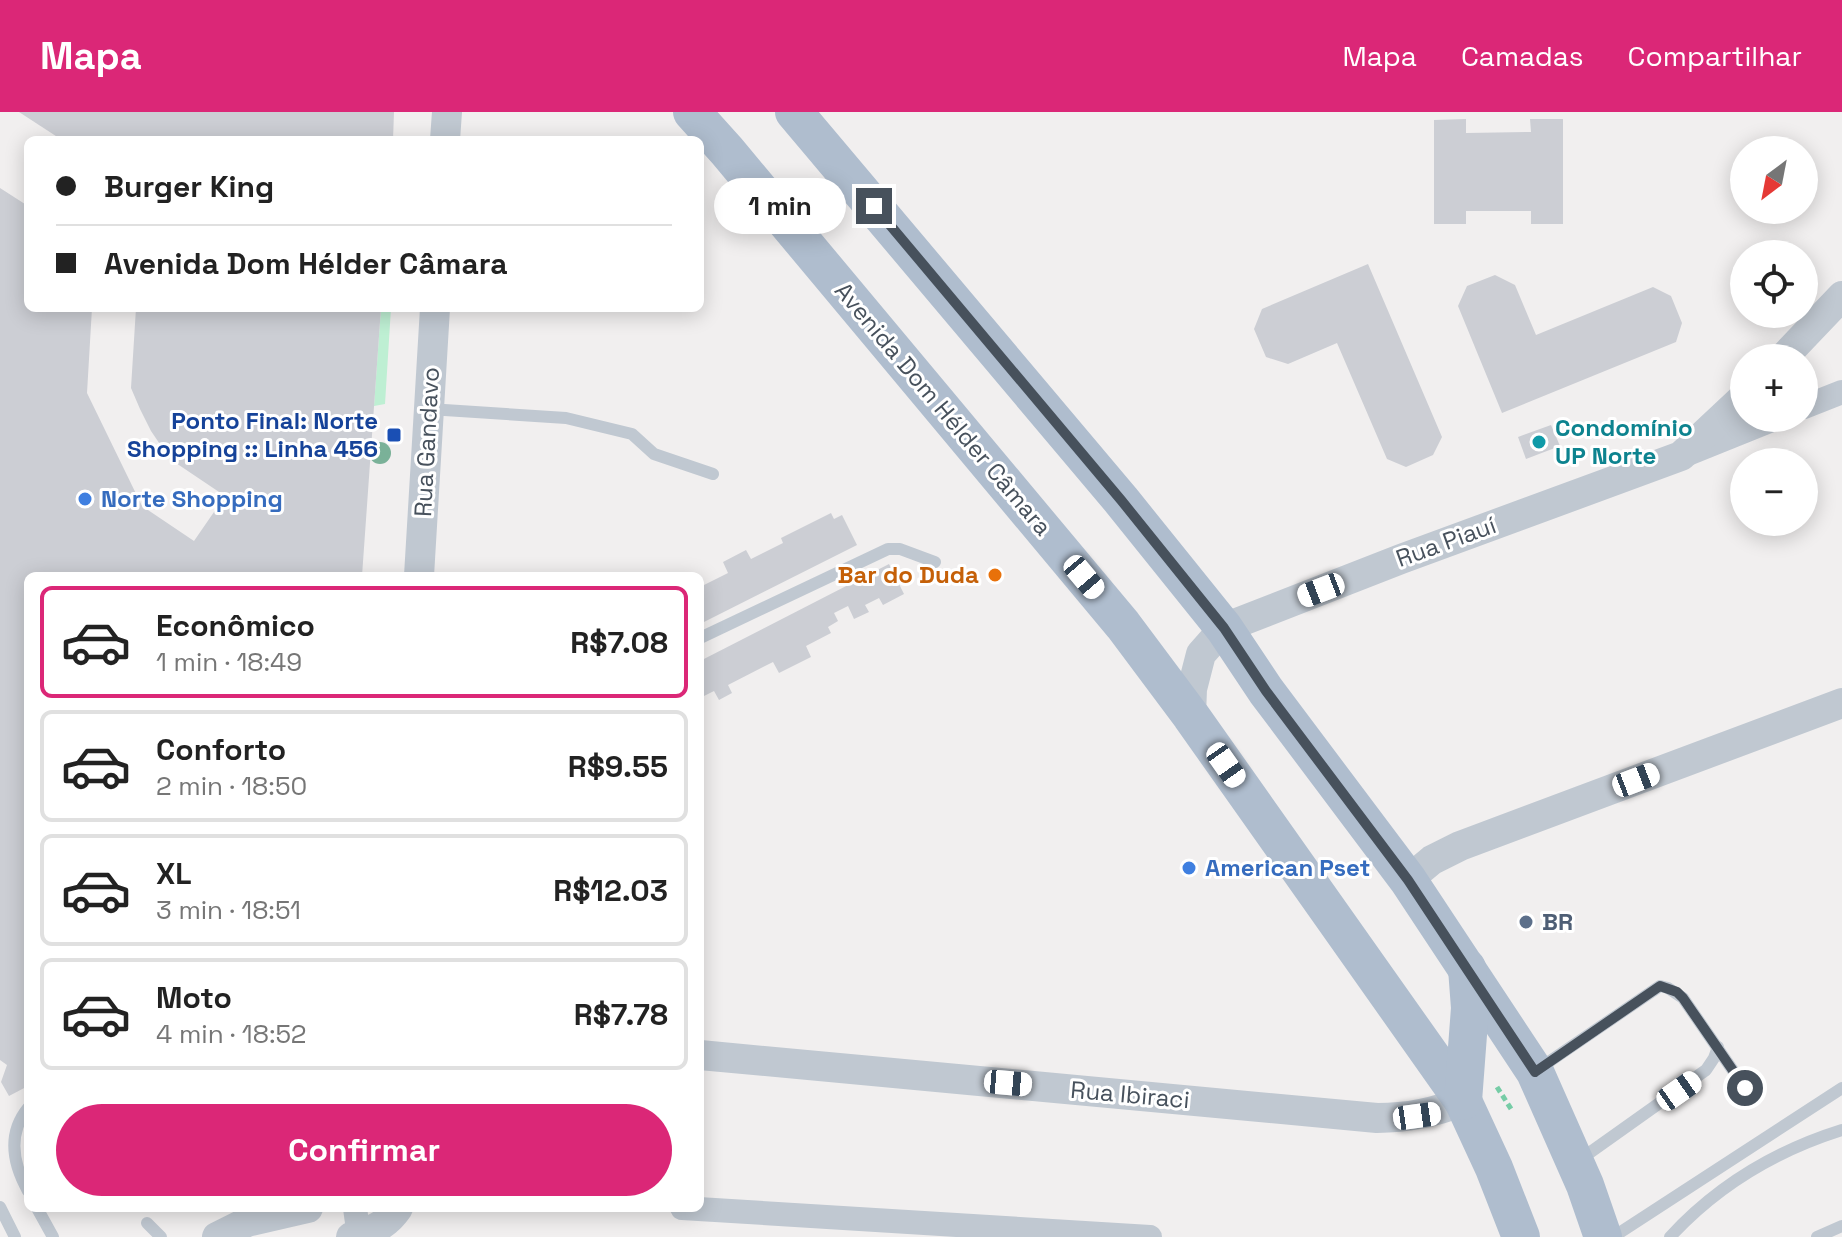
<!DOCTYPE html>
<html lang="pt">
<meta charset="utf-8">
<style>
body{margin:0;font-family:"Space Grotesk",sans-serif;background:#f6f6f6;color:#222;height:100vh;display:flex;flex-direction:column;font-size:30px;white-space:nowrap}
*{box-sizing:border-box;margin:0}
p{font-size:26px;color:#767676}
.icon{flex:none;width:44px;height:44px;fill:none;stroke:currentColor;stroke-width:2;stroke-linecap:round;stroke-linejoin:round}
.map{position:relative;flex:1;overflow:hidden}
.drawer{position:absolute;left:24px;top:460px;width:680px;height:640px;display:flex;flex-direction:column;background:#fff;border-radius:12px;box-shadow:0 4px 20px #0003}
.drawer>*{flex:none}
.hud{position:absolute;left:24px;top:24px;width:680px;height:176px;border-radius:12px;box-shadow:0 4px 20px #0003;display:grid;align-content:center;height:176px;padding:0 32px;background:#fff}
.needle{width:52px;rotate:212deg}
.tools{position:absolute;left:1730px;top:24px;display:grid;gap:16px}
.tools a{display:grid;place-items:center;width:88px;height:88px;border-radius:50%;background:#fff;box-shadow:0 4px 20px #0003;font-size:40px}
.end{position:absolute;width:36px;height:36px;margin:-18px;border:10px solid #47515c;background:#fff;box-shadow:0 0 0 4px #fff}
.from{border-radius:50%}
.bubble{position:absolute;height:56px;border-radius:28px;background:#fff;box-shadow:0 4px 20px #0003;font-size:26px;font-weight:600;line-height:56px;text-align:center}
.car{position:absolute;width:24px;height:48px;margin:-24px -12px;border-radius:10px;box-shadow:0 0 6px 2px #0007;background:linear-gradient(#fff 24%,#345 0 40%,#fff 0 76%,#345 0 86%,#fff 0)}
.hud b{display:flex;align-items:center;gap:28px;height:76px;font-size:30px}
.hud b+b{border-top:2px solid #e0e0e0}
.hud i{width:20px;height:20px;background:#222}
ul{padding:14px 0 0;list-style:none}
li{display:flex;align-items:center;gap:24px;height:112px;margin:0 16px 12px;padding:0 16px;border:4px solid #e0e0e0;border-radius:12px}
li div{flex:1}
li b{display:block;font-size:30px}
li em{font-style:normal;font-weight:600}
li.current{border-color:#db2777}
li>.icon{width:72px;height:72px;stroke-width:1.5}
.button{display:flex;gap:16px;margin-top:auto;padding:16px 32px}
.button a{flex:1;height:92px;border-radius:48px;background:#db2777;color:#fff;font-size:32px;font-weight:600;line-height:92px;text-align:center}
header{display:flex;align-items:center;gap:48px;box-sizing:border-box;height:112px;padding:0 40px;background:#db2777;color:#fff}
header strong{font-size:38px}
nav{display:flex;gap:44px;margin-inline-start:auto;font-size:28px}
.map>svg:first-child{display:block}
</style>
<header>
<strong>Mapa</strong>
<nav><a>Mapa</a><a>Camadas</a><a>Compartilhar</a></nav>
</header>
<div class="map">
<svg width="1842" height="1125" viewBox="0 0 1842 1125">
<rect width="100%" height="100%" fill="#f1efef"/>
<path fill="#beefd3" d="M 381,196 L 391,196 L 385,292 L 374,294 Z"/>
<g fill="#ccced4">
<path d="M 19,0 L 394,0 L 393,28 L 62,28 Z"/>
<path d="M 1466,7 L 1466,21 L 1531,20 L 1530,7 L 1563,7 L 1563,112 L 1531,112 L 1531,99 L 1466,99 L 1466,112 L 1434,112 L 1434,8 Z"/>
<path d="M 0,76 L 28,94 L 28,196 L 92,196 L 87,281 L 142,394 L 194,429 L 225,384 L 170,347 L 151,319 L 140,297 L 131,276 L 136,196 L 381,196 L 362,464 L 28,464 L 28,974 L 9,984 L 1,970 L 7,953 L 0,948 Z"/>
<path d="M 1368,152 L 1442,325 L 1433,343 L 1406,355 L 1387,347 L 1337,231 L 1288,252 L 1266,245 L 1254,217 L 1262,197 Z"/>
<path d="M 1495,163 L 1515,173 L 1536,223 L 1653,175 L 1671,184 L 1682,211 L 1676,230 L 1502,301 L 1458,194 L 1467,174 Z"/>
<path d="M 1551,313 L 1560,334 L 1526,347 L 1518,325 Z"/>
<path d="M 831,401 L 834,407 L 842,403 L 857,433 L 700,512 L 700,475 L 728,461 L 723,450 L 746,438 L 751,447 L 783,431 L 781,426 Z"/>
<path d="M 889,452 L 904,482 L 883,493 L 879,486 L 865,493 L 869,500 L 854,507 L 848,494 L 834,501 L 838,509 L 828,515 L 831,521 L 806,534 L 811,545 L 779,561 L 773,550 L 728,573 L 732,581 L 719,588 L 714,579 L 700,586 L 700,549 Z"/>
</g>
<g fill="none" stroke-linecap="round" stroke-linejoin="round">
<path stroke="#76cca6" stroke-width="5" stroke-dasharray="6 4" stroke-linecap="butt" d="M 1497,975 L 1513,1000"/>
<g stroke="#c0c8d1" stroke-width="12">
<path d="M 429,297 L 566,306 L 632,322 L 654,342 L 713,362"/>
<path d="M 700,526 L 888,437 L 900,437 L 935,450"/>
<path d="M 1537,958 L 1660,874 L 1668,876 L 1683,886 L 1745,976"/>
<path d="M 28,996 C 7,1022 13,1052 28,1079"/>
<path d="M 1578,1049 L 1706,958 L 1714,946 L 1718,935"/>
<path d="M 0,1095 L 15,1125"/>
<path d="M 37,1096 L 53,1125"/>
<path d="M 147,1111 L 161,1125"/>
<path d="M 1613,1125 L 1842,976"/>
<path d="M 1670,1125 C 1717,1074 1775,1039 1842,1018"/>
<path d="M 1817,1125 L 1842,1114"/>
</g>
<g stroke="#c0c8d1" stroke-width="24">
<path d="M 1804,295 L 1842,280"/>
<path d="M 1690,341 L 1777,306"/>
<path d="M 355,1096 L 359,1125"/>
<path d="M 682,1096 L 1150,1125"/>
</g>
<g stroke="#c0c8d1" stroke-width="30">
<path d="M 445,28 L 447,0"/>
<path d="M 1783,246 L 1842,184"/>
<path d="M 419,464 L 435,196"/>
<path d="M 1191,604 L 1192,577 L 1201,542 L 1224,516 L 1401,447 L 1681,344 L 1744,285"/>
<path d="M 1408,768 L 1432,748 L 1460,734 L 1842,591"/>
<path d="M 700,943 L 1377,1006 C 1408,1006 1434,1001 1463,989"/>
<path d="M 217,1125 L 247,1110 L 308,1096"/>
<path d="M 351,1125 C 371,1119 386,1114 398,1096"/>
</g>
<g stroke="#afbdce" stroke-width="38">
<path d="M 692,0 L 727,39 L 1123,513 L 1191,604 L 1463,989 L 1494,1056 L 1521,1125"/>
<path d="M 794,0 L 1121,388 L 1224,516 L 1266,579 L 1408,768 L 1535,960 L 1585,1073 L 1603,1125"/>
<path d="M 1463,989 L 1470,896 L 1467,856"/>
</g>
</g>
<circle fill="#7ab198" cx="380" cy="341" r="11"/>
<g fill="none" stroke-linecap="round" stroke-linejoin="round">
<path stroke="#47515c" stroke-width="10" d="M 874,94 L 1121,388 L 1224,516 L 1266,579 L 1408,768 L 1535,960 L 1660,874 L 1677,880 L 1683,886 L 1745,976"/>
</g>
<rect fill="#1a4fb4" stroke="#fff" stroke-width="3" x="386" y="315" width="16" height="16" rx="4"/>
<circle fill="#0f9aa8" stroke="#fff" stroke-width="3" cx="1539" cy="330" r="8"/>
<g fill="#3f7fe0" stroke="#fff" stroke-width="3">
<circle cx="85" cy="387" r="8"/>
<circle cx="1189" cy="756" r="8"/>
</g>
<circle fill="#e8710a" stroke="#fff" stroke-width="3" cx="995" cy="463" r="8"/>
<circle fill="#5c6f8a" stroke="#fff" stroke-width="3" cx="1526" cy="810" r="8"/>
<g text-anchor="middle" stroke-width="6" stroke-linejoin="round" paint-order="stroke">
<g font-size="24" fill="#47515c" stroke="#fff">
<text transform="translate(943 297) rotate(50)" y="8">Avenida Dom Hélder Câmara</text>
<text transform="translate(427 330) rotate(-87)" y="8">Rua Gandavo</text>
<text transform="translate(1446 430) rotate(-20)" y="8">Rua Piauí</text>
<text transform="translate(1130 983) rotate(5)" y="8">Rua Ibiraci</text>
</g>
<g font-size="24" font-weight="bold" fill="#164399" stroke="#fff" text-anchor="end">
<text x="378" y="317">Ponto Final: Norte<tspan x="378" dy="28">Shopping :: Linha 456</tspan></text>
</g>
<g font-size="24" font-weight="bold" fill="#0d838f" stroke="#fff" text-anchor="start">
<text x="1555" y="324">Condomínio<tspan x="1555" dy="28">UP Norte</tspan></text>
</g>
<g font-size="24" font-weight="bold" fill="#366cbe" stroke="#fff" text-anchor="start">
<text x="101" y="395">Norte Shopping</text>
<text x="1205" y="764">American Pset</text>
</g>
<g font-size="24" font-weight="bold" fill="#c56008" stroke="#fff" text-anchor="end">
<text x="979" y="471">Bar do Duda</text>
</g>
<g font-size="24" font-weight="bold" fill="#4e5e75" stroke="#fff" text-anchor="start">
<text x="1542" y="818">BR</text>
</g>
</g>
</svg>
<div class="tools">
<a><svg class="needle" viewBox="-14 -14 28 28"><path d="M0-13l5 13h-10z" fill="#e53935"/><path d="M0 13l5-13h-10z" fill="#767676"/></svg></a>
<a><svg class="icon" aria-label="locate" viewBox="0 0 24 24"><circle cx="12" cy="12" r="6"/><path d="M12 2v4M12 18v4M2 12h4M18 12h4"/></svg></a>
<a>+</a>
<a>−</a>
</div>
<i class="end from" style="left:1745px;top:976px"></i>
<i class="end" style="left:874px;top:94px"></i>
<div class="bubble" style="left:714px;top:66px;width:132px">1 min</div>
<i class="car" style="left:1084px;top:465px;rotate:140deg"></i>
<i class="car" style="left:1321px;top:478px;rotate:249deg"></i>
<i class="car" style="left:1226px;top:653px;rotate:145deg"></i>
<i class="car" style="left:1636px;top:668px;rotate:69deg"></i>
<i class="car" style="left:1008px;top:971px;rotate:95deg"></i>
<i class="car" style="left:1679px;top:979px;rotate:55deg"></i>
<i class="car" style="left:1417px;top:1004px;rotate:82deg"></i>
<div class="hud">
<b><i class="from"></i>Burger King</b>
<b><i></i>Avenida Dom Hélder Câmara</b>
</div>
<section class="drawer">
<ul>
<li class="current"><svg class="icon" aria-label="car" viewBox="0 0 24 24"><path d="M5 17H2v-5l4-1 3-4h7l3 4 3 1v5h-3M9 17h6M6 11h13"/><circle cx="7" cy="17" r="2"/><circle cx="17" cy="17" r="2"/></svg><div><b>Econômico</b><p>1 min · 18:49</p></div><em>R$7.08</em></li>
<li><svg class="icon" aria-label="car" viewBox="0 0 24 24"><path d="M5 17H2v-5l4-1 3-4h7l3 4 3 1v5h-3M9 17h6M6 11h13"/><circle cx="7" cy="17" r="2"/><circle cx="17" cy="17" r="2"/></svg><div><b>Conforto</b><p>2 min · 18:50</p></div><em>R$9.55</em></li>
<li><svg class="icon" aria-label="car" viewBox="0 0 24 24"><path d="M5 17H2v-5l4-1 3-4h7l3 4 3 1v5h-3M9 17h6M6 11h13"/><circle cx="7" cy="17" r="2"/><circle cx="17" cy="17" r="2"/></svg><div><b>XL</b><p>3 min · 18:51</p></div><em>R$12.03</em></li>
<li><svg class="icon" aria-label="car" viewBox="0 0 24 24"><path d="M5 17H2v-5l4-1 3-4h7l3 4 3 1v5h-3M9 17h6M6 11h13"/><circle cx="7" cy="17" r="2"/><circle cx="17" cy="17" r="2"/></svg><div><b>Moto</b><p>4 min · 18:52</p></div><em>R$7.78</em></li>
</ul>
<div class="button"><a>Confirmar</a></div>
</section>
</div>
